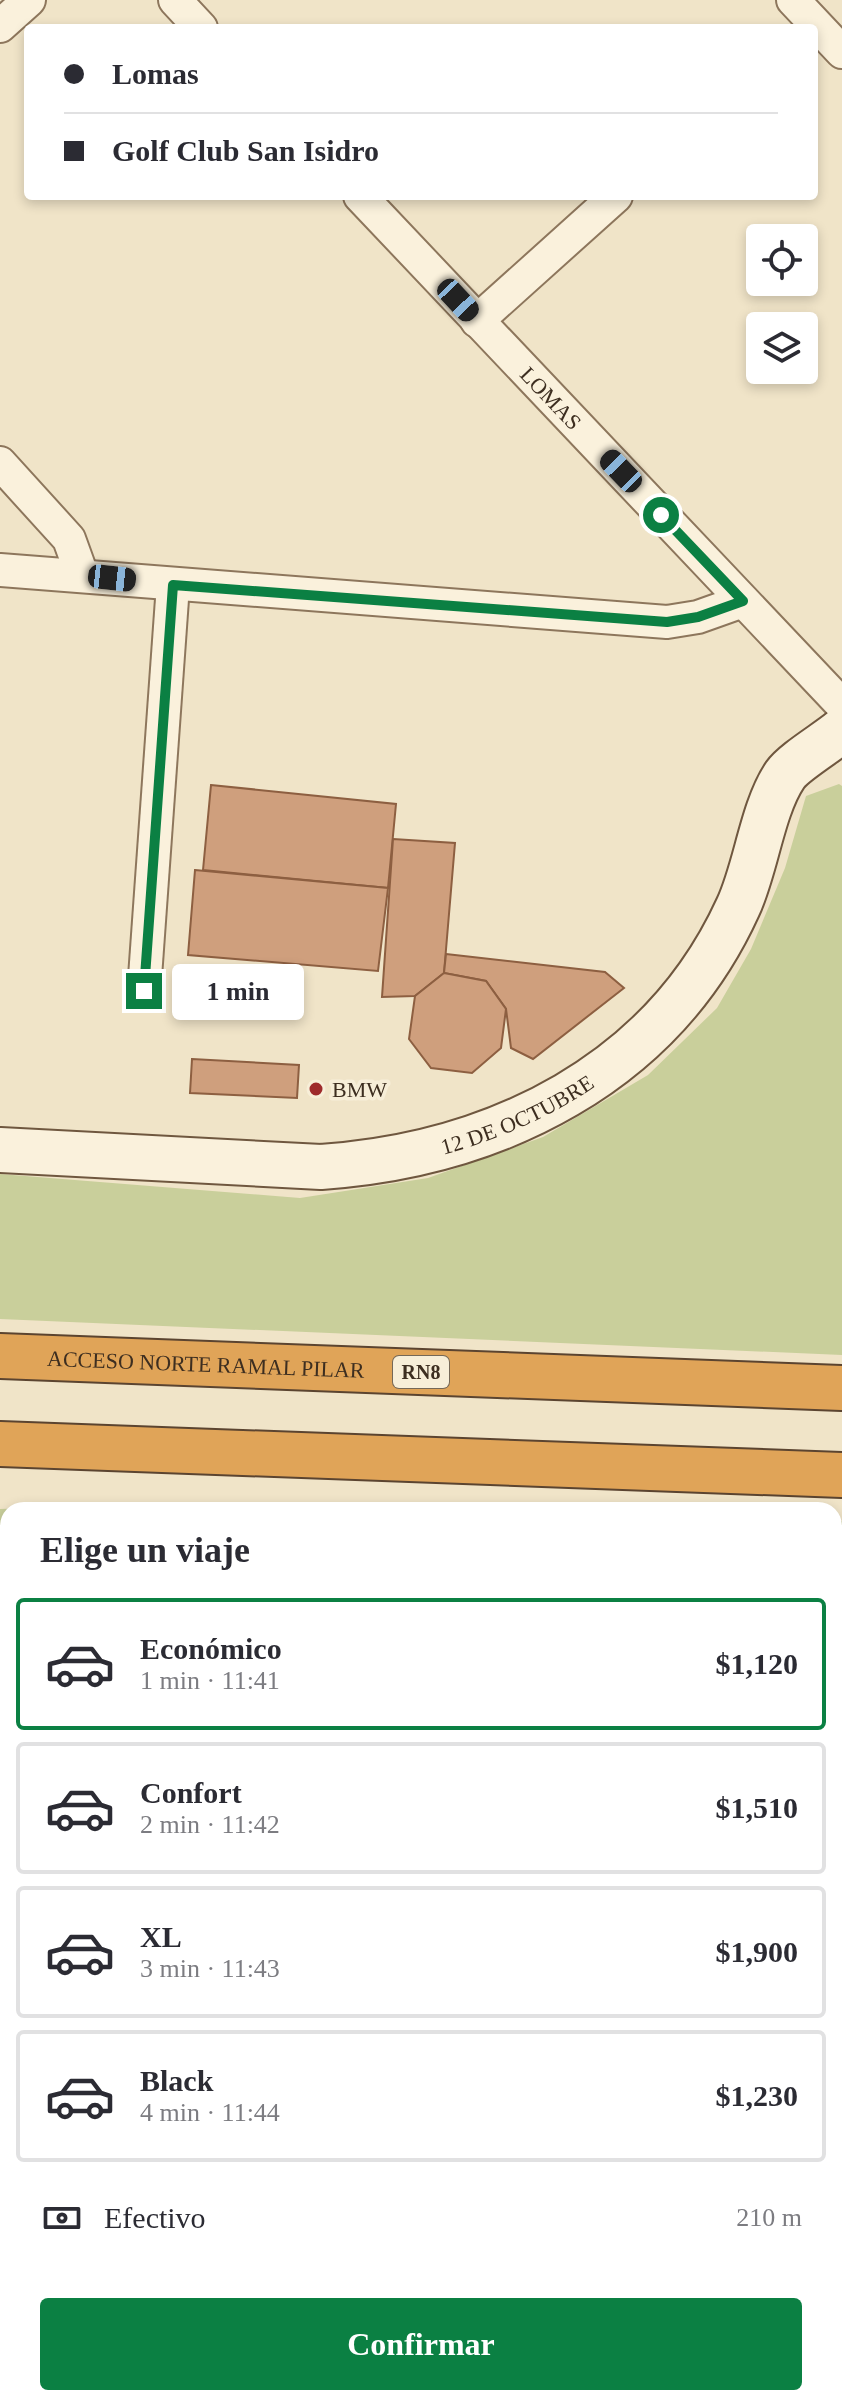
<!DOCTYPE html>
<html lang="es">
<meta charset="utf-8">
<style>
body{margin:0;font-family:"Times New Roman",serif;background:#f2f2f3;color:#2b2b33;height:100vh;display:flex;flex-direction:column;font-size:30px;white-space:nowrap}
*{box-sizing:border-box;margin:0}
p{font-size:26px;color:#7c7c81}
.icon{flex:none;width:44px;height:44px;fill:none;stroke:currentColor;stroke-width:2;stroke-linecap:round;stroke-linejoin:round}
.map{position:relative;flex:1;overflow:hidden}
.drawer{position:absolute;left:0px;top:1502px;width:842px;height:904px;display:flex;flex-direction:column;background:#fff;border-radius:24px 24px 0 0;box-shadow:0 4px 12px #0003}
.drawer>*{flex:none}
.banner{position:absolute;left:24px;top:24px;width:794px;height:176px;border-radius:8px;box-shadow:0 4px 12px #0003;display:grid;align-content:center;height:176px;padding:0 40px;background:#fff}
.tools{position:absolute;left:746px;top:224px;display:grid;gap:16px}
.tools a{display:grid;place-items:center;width:72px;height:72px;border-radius:8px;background:#fff;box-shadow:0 4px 12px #0003;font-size:40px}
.end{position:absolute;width:36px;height:36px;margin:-18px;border:10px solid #0b8043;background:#fff;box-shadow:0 0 0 4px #fff}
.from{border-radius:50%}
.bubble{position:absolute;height:56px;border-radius:8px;background:#fff;box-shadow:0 4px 12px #0003;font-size:26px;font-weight:700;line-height:56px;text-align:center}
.car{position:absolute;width:24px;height:48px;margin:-24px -12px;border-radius:10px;box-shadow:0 0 6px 2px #0007;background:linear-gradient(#222 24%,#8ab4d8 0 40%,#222 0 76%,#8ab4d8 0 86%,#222 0)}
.banner b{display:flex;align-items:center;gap:28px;height:76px;font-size:30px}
.banner b+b{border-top:2px solid #e1e1e2}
.banner i{width:20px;height:20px;background:#2b2b33}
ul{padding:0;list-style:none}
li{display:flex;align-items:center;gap:24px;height:132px;margin:0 16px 12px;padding:0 24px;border:4px solid #e1e1e2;border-radius:8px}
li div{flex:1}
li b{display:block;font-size:30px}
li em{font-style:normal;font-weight:700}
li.current{border-color:#0b8043}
li>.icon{width:72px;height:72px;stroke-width:1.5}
h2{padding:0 40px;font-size:36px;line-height:96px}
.pay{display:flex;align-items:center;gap:20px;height:88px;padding:0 40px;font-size:30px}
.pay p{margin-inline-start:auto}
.button{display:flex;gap:16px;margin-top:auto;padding:16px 40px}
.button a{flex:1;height:92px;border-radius:8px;background:#0b8043;color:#fff;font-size:32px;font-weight:700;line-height:92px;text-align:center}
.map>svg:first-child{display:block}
</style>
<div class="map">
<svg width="842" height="2406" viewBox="0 0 842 2406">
<rect width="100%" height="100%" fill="#f0e4c8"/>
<g fill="#c9cf9b">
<path d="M 839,784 L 842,786 L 842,1355 L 0,1319 L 0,1174 L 300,1198 L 428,1178 L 543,1137 L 648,1075 L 717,1008 L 751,949 L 785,868 L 806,796 Z"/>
<path d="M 94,1506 L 244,1510 L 8,1510 L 8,1638 L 0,1638 L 0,1509 Z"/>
<path d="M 834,1521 L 842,1521 L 842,1735 L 834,1732 Z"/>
</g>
<g fill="#cf9f7d" stroke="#8d5f41" stroke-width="2">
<path d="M 211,785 L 396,804 L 388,888 L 203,870 Z"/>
<path d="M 393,839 L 455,843 L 444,973 L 415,996 L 382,997 Z"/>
<path d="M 195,870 L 388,888 L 378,971 L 188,955 Z"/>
<path d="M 446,954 L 605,972 L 624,988 L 533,1059 L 511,1048 L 506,1009 L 486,981 L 444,973 Z"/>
<path d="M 444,973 L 486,981 L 506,1009 L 501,1048 L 472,1073 L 431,1068 L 409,1039 L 415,996 Z"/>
<path d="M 192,1059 L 299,1065 L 297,1098 L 190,1093 Z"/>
</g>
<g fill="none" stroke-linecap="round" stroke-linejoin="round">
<g stroke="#8d765c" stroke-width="36">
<g id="street">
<path d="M 175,0 L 201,28"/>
<path d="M 793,0 L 842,52"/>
<path d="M 0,26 L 29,0"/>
<path id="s1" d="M 360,196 L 842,705"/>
<path d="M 477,321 L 616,196"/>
<path d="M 0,463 L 69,539 L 82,575"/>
<path d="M 0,570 L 667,622 L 698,617 L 743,601"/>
<path d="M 144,991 L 173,585"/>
<path d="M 834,2249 L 842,2249"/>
<path d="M 0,2261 L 8,2261"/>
<path d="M 430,2398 L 437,2406"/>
<path d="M 540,2406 L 548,2398"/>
</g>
</g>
<g stroke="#6f573f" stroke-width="48">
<g id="secondary">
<path id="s2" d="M 0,1150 L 321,1167 C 496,1155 662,1074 738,907 C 756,869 762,809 785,775 C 794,762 828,742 842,730"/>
<path d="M 0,1662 L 8,1662"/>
<path d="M 834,1773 L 842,1776"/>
</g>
</g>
<g stroke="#5b4430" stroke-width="48">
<g id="highway">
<path id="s3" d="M 0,1356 L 842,1388"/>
<path d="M 0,1444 L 842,1475"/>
</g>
</g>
<use href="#street" stroke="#faf1dc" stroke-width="32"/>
<use href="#secondary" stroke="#faf1dc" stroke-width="44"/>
<use href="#highway" stroke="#e0a458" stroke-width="44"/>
</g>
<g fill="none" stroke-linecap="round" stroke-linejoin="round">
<path stroke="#0b8043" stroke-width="10" d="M 144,991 L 173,585 L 667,622 L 698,617 L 743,601 L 661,515"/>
</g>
<circle fill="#9e2a2b" stroke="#f7eed8" stroke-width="3" cx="316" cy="1089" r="8"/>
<g text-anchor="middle" stroke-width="7" stroke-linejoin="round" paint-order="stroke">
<rect fill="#f7eed8" stroke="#756857" stroke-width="2" x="393" y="1356" width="56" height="32" rx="6"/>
<g font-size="20" font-weight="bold" fill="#3d2e20">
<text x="421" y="1379">RN8</text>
</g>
<g font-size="22" fill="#3d2e20" stroke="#f7eed8">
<text dy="8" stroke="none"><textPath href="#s1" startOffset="278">LOMAS</textPath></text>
<text dy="8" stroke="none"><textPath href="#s2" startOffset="526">12 DE OCTUBRE</textPath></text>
<text dy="8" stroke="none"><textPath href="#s3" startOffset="206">ACCESO NORTE RAMAL PILAR</textPath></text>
</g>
<g font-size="22" fill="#3d2e20" stroke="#f7eed8" text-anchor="start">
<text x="332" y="1097">BMW</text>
</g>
</g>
</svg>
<div class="tools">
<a><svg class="icon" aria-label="locate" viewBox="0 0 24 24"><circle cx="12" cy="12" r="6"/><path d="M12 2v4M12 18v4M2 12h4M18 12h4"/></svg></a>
<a><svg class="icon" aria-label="layers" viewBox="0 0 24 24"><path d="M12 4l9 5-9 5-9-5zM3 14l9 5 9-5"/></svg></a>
</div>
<i class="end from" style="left:661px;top:515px"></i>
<i class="end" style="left:144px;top:991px"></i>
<div class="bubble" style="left:172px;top:964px;width:132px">1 min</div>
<i class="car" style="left:458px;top:300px;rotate:137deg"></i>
<i class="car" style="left:621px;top:471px;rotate:316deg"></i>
<i class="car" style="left:112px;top:578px;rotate:96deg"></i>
<div class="banner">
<b><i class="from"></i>Lomas</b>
<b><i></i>Golf Club San Isidro</b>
</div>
<section class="drawer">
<h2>Elige un viaje</h2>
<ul>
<li class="current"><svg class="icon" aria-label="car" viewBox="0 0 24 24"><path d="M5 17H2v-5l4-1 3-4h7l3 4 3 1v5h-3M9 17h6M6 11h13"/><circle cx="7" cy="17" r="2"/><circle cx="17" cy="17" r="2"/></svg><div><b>Económico</b><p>1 min · 11:41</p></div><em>$1,120</em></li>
<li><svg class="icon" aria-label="car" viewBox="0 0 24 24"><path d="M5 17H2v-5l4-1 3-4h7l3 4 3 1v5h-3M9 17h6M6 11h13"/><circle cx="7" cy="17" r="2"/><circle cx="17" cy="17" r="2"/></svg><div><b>Confort</b><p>2 min · 11:42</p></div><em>$1,510</em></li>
<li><svg class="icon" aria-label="car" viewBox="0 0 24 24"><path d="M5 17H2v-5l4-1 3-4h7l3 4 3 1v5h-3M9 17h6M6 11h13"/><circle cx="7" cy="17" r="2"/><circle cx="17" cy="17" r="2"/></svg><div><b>XL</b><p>3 min · 11:43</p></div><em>$1,900</em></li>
<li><svg class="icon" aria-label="car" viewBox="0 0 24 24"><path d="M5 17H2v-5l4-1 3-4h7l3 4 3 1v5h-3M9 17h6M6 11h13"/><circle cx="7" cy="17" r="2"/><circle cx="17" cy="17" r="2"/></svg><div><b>Black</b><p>4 min · 11:44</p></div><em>$1,230</em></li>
</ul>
<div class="pay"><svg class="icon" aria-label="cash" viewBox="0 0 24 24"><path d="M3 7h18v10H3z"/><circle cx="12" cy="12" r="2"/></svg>Efectivo<p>210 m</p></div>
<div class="button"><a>Confirmar</a></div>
</section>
</div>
